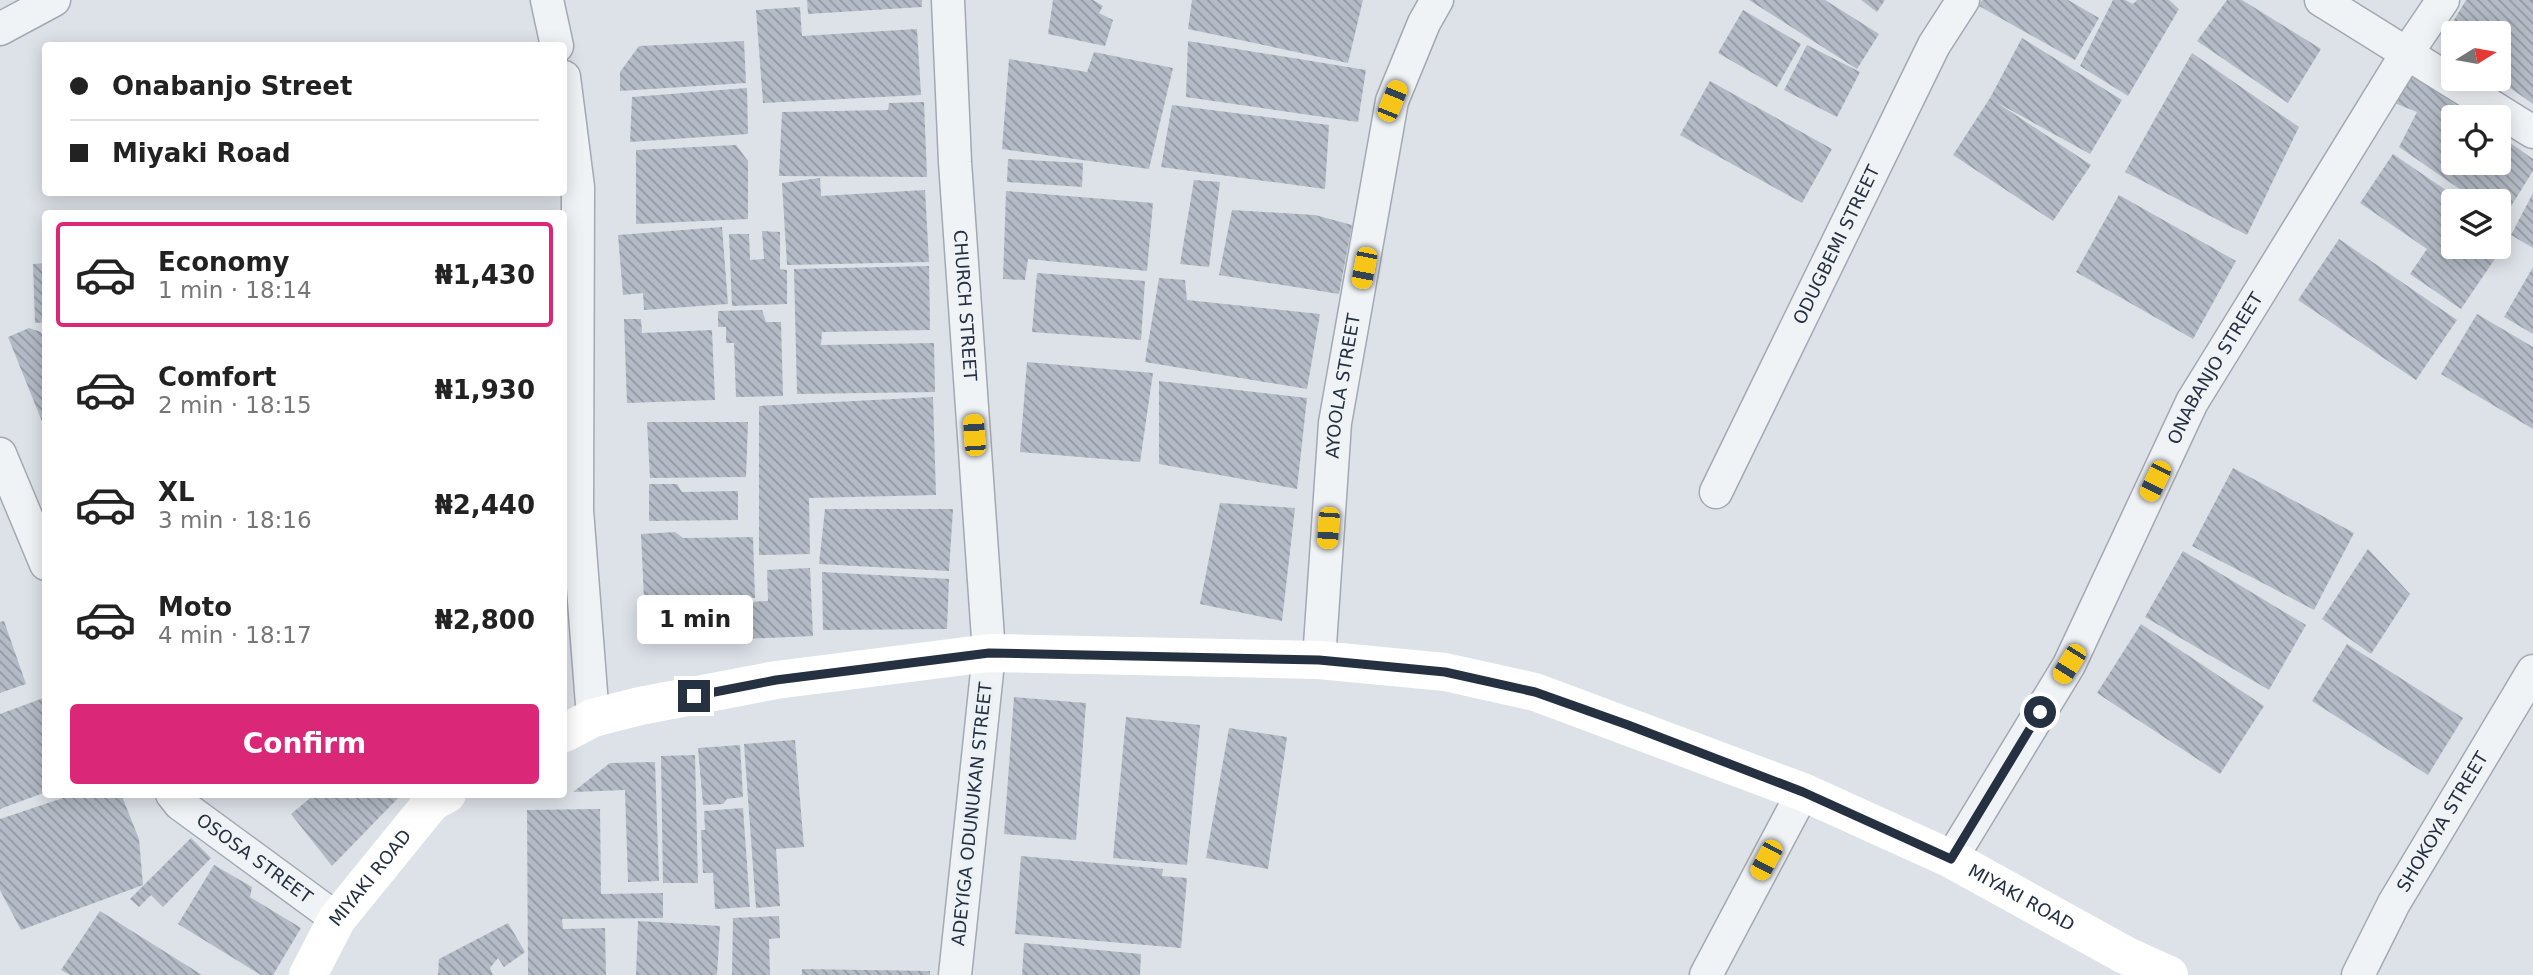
<!DOCTYPE html>
<meta charset="utf-8">
<style>
body{margin:0;font-family:"DejaVu Sans",sans-serif;background:#f6f6f6;color:#222;height:100vh;display:flex;flex-direction:column;font-size:26px;white-space:nowrap}
*{box-sizing:border-box;margin:0}
p{font-size:23px;color:#767676}
.icon{flex:none;width:38px;height:38px;fill:none;stroke:currentColor;stroke-width:2;stroke-linecap:round;stroke-linejoin:round}
.map{position:relative;flex:1;overflow:hidden}
.details{position:absolute;left:42px;top:210px;width:525px;height:588px;display:flex;flex-direction:column;background:#fff;border-radius:7px;box-shadow:0 4px 18px #0003}
.details>*{flex:none}
.guide{position:absolute;left:42px;top:42px;width:525px;height:154px;border-radius:7px;box-shadow:0 4px 18px #0003;display:grid;align-content:center;height:154px;padding:0 28px;background:#fff}
.needle{width:46px;rotate:79deg}
.tools{position:absolute;left:2441px;top:21px;display:grid;gap:14px}
.tools a{display:grid;place-items:center;width:70px;height:70px;border-radius:7px;background:#fff;box-shadow:0 4px 18px #0003;font-size:35px}
.end{position:absolute;width:32px;height:32px;margin:-16px;border:9px solid #253040;background:#fff;box-shadow:0 0 0 4px #fff}
.from{border-radius:50%}
.bubble{position:absolute;height:49px;border-radius:7px;background:#fff;box-shadow:0 4px 18px #0003;font-size:23px;font-weight:700;line-height:49px;text-align:center}
.car{position:absolute;width:21px;height:42px;margin:-21px -10px;border-radius:9px;box-shadow:0 0 5px 2px #0007;background:linear-gradient(#f5c518 24%,#345 0 40%,#f5c518 0 76%,#345 0 86%,#f5c518 0)}
.guide b{display:flex;align-items:center;gap:24px;height:66px;font-size:26px}
.guide b+b{border-top:2px solid #e0e0e0}
.guide i{width:18px;height:18px;background:#222}
ul{padding:12px 0 0;list-style:none}
li{display:flex;align-items:center;gap:21px;height:105px;margin:0 14px 10px;padding:0 14px;border:4px solid transparent;border-radius:7px}
li div{flex:1}
li b{display:block;font-size:26px}
li em{font-style:normal;font-weight:700}
li.active{border-color:#db2777}
li>.icon{width:63px;height:63px;stroke-width:1.5}
.primary-button{display:flex;gap:14px;margin-top:auto;padding:14px 28px}
.primary-button a{flex:1;height:80px;border-radius:7px;background:#db2777;color:#fff;font-size:28px;font-weight:700;line-height:80px;text-align:center}
.map>svg:first-child{display:block}
</style>
<div class="map">
<svg width="2533" height="975" viewBox="0 0 2533 975">
<defs>
<pattern id="building-back-hatch" width="6" height="6" patternUnits="userSpaceOnUse" patternTransform="scale(1.75)"><rect width="6" height="6" fill="#b4bbc6"/><path d="M-1 5l2 2M0 0l6 6M5-1l2 2" fill="none" stroke="#9298a2"/></pattern>
</defs>
<rect width="100%" height="100%" fill="#dde2e8"/>
<g fill="url(#building-back-hatch)">
<path d="M 807,0 L 922,0 L 922,7 L 808,14 Z"/>
<path d="M 1053,0 L 1093,0 L 1103,6 L 1099,13 L 1113,20 L 1105,46 L 1048,34 Z"/>
<path d="M 1192,0 L 1363,0 L 1348,63 L 1188,29 Z"/>
<path d="M 1749,0 L 1825,0 L 1879,34 L 1857,69 Z"/>
<path d="M 1861,0 L 1885,0 L 1877,12 Z"/>
<path d="M 1982,0 L 2068,0 L 2099,18 L 2075,60 L 1979,6 Z"/>
<path d="M 2113,0 L 2125,0 L 2133,4 L 2137,0 L 2169,0 L 2179,9 L 2128,96 L 2080,66 Z"/>
<path d="M 2227,0 L 2242,0 L 2321,49 L 2288,103 L 2197,41 Z"/>
<path d="M 2466,0 L 2533,0 L 2533,104 L 2499,80 L 2499,33 L 2454,33 L 2454,48 L 2442,40 Z"/>
<path d="M 800,7 L 802,36 L 917,29 L 921,95 L 763,103 L 756,10 Z"/>
<path d="M 1743,10 L 1801,44 L 1777,87 L 1718,53 Z"/>
<path d="M 2022,38 L 2122,100 L 2090,154 L 1996,102 L 2091,165 L 2053,221 L 1953,155 L 1990,98 Z"/>
<path d="M 744,41 L 746,83 L 620,91 L 620,72 L 639,46 Z"/>
<path d="M 1188,41 L 1366,70 L 1358,122 L 1186,97 Z"/>
<path d="M 1807,45 L 1860,72 L 1837,117 L 1784,90 Z"/>
<path d="M 1094,52 L 1173,68 L 1149,169 L 1002,149 L 1009,59 L 1087,72 Z"/>
<path d="M 2192,53 L 2299,127 L 2247,235 L 2125,172 Z"/>
<path d="M 2408,72 L 2473,117 L 2454,117 L 2454,163 L 2499,163 L 2499,135 L 2533,159 L 2533,171 L 2503,219 L 2499,216 L 2499,201 L 2477,201 L 2399,147 L 2417,112 L 2392,102 Z"/>
<path d="M 1710,81 L 1832,149 L 1802,203 L 1680,135 Z"/>
<path d="M 747,88 L 748,134 L 630,142 L 632,97 Z"/>
<path d="M 924,102 L 927,177 L 779,176 L 782,112 L 888,110 L 889,103 Z"/>
<path d="M 1172,105 L 1329,125 L 1325,189 L 1161,167 Z"/>
<path d="M 736,145 L 748,161 L 748,219 L 636,224 L 636,150 Z"/>
<path d="M 2393,154 L 2462,201 L 2454,201 L 2454,247 L 2499,247 L 2499,227 L 2511,235 L 2461,309 L 2410,274 L 2427,249 L 2360,203 Z"/>
<path d="M 1008,159 L 1083,163 L 1082,187 L 1007,182 Z"/>
<path d="M 820,178 L 821,196 L 925,190 L 929,262 L 787,265 L 782,183 Z"/>
<path d="M 1194,180 L 1220,182 L 1209,267 L 1180,264 Z"/>
<path d="M 1006,191 L 1153,203 L 1147,271 L 1028,259 L 1025,280 L 1003,279 Z"/>
<path d="M 2533,193 L 2533,248 L 2511,235 Z"/>
<path d="M 2119,195 L 2236,261 L 2193,339 L 2076,272 Z"/>
<path d="M 1232,210 L 1315,215 L 1352,225 L 1339,294 L 1219,275 Z"/>
<path d="M 722,227 L 728,304 L 644,310 L 643,293 L 623,295 L 618,235 Z"/>
<path d="M 762,231 L 780,232 L 780,269 L 787,270 L 787,304 L 732,306 L 729,234 L 749,234 L 750,260 L 764,259 Z"/>
<path d="M 2339,239 L 2457,320 L 2416,380 L 2298,300 Z"/>
<path d="M 46,263 L 46,322 L 35,323 L 33,264 Z"/>
<path d="M 929,266 L 930,330 L 822,332 L 821,345 L 934,343 L 935,392 L 797,394 L 794,269 Z"/>
<path d="M 2533,267 L 2533,334 L 2504,317 Z"/>
<path d="M 1037,273 L 1145,281 L 1141,340 L 1032,332 Z"/>
<path d="M 1159,278 L 1185,280 L 1187,300 L 1320,314 L 1307,389 L 1145,362 Z"/>
<path d="M 762,310 L 766,322 L 781,322 L 783,396 L 736,397 L 734,343 L 726,343 L 726,327 L 718,327 L 718,311 Z"/>
<path d="M 2477,314 L 2533,347 L 2533,429 L 2441,374 Z"/>
<path d="M 624,319 L 641,319 L 642,333 L 712,330 L 715,400 L 627,403 Z"/>
<path d="M 29,328 L 41,332 L 46,345 L 45,429 L 8,337 Z"/>
<path d="M 1027,362 L 1153,373 L 1140,462 L 1020,452 Z"/>
<path d="M 1159,381 L 1307,398 L 1297,489 L 1159,464 Z"/>
<path d="M 933,397 L 936,495 L 809,498 L 810,554 L 759,555 L 759,406 Z"/>
<path d="M 647,422 L 748,422 L 746,477 L 650,478 Z"/>
<path d="M 2233,468 L 2354,533 L 2314,610 L 2192,546 Z"/>
<path d="M 649,484 L 677,484 L 682,492 L 738,491 L 738,520 L 649,521 Z"/>
<path d="M 1220,503 L 1295,508 L 1282,621 L 1200,604 Z"/>
<path d="M 825,509 L 953,509 L 949,571 L 819,564 Z"/>
<path d="M 675,532 L 683,538 L 753,537 L 755,598 L 704,598 L 702,604 L 768,601 L 767,570 L 810,568 L 813,636 L 646,643 L 641,534 Z"/>
<path d="M 2368,549 L 2410,594 L 2371,654 L 2322,619 Z"/>
<path d="M 2183,551 L 2306,625 L 2269,690 L 2145,617 Z"/>
<path d="M 822,572 L 949,579 L 947,629 L 823,630 Z"/>
<path d="M 4,621 L 26,684 L 0,693 L 0,622 Z"/>
<path d="M 2141,624 L 2264,706 L 2220,774 L 2097,693 Z"/>
<path d="M 2347,644 L 2463,718 L 2428,775 L 2312,701 Z"/>
<path d="M 46,697 L 46,792 L 0,809 L 0,714 Z"/>
<path d="M 1014,697 L 1086,703 L 1076,840 L 1004,834 Z"/>
<path d="M 1126,717 L 1200,725 L 1187,865 L 1113,858 Z"/>
<path d="M 1229,728 L 1287,737 L 1268,869 L 1206,858 Z"/>
<path d="M 795,740 L 804,847 L 776,849 L 780,906 L 756,908 L 744,744 Z"/>
<path d="M 740,745 L 743,797 L 727,799 L 723,804 L 703,805 L 698,748 Z"/>
<path d="M 695,755 L 698,883 L 663,883 L 661,756 Z"/>
<path d="M 655,762 L 659,881 L 628,882 L 625,790 L 573,792 L 610,763 Z"/>
<path d="M 75,794 L 121,794 L 139,839 L 143,885 L 21,930 L 0,890 L 0,819 Z"/>
<path d="M 315,794 L 402,794 L 332,866 L 291,814 Z"/>
<path d="M 743,808 L 750,907 L 715,909 L 713,873 L 703,873 L 701,830 L 705,830 L 704,811 Z"/>
<path d="M 600,809 L 601,894 L 663,893 L 663,918 L 562,919 L 563,929 L 605,928 L 606,975 L 528,975 L 527,810 Z"/>
<path d="M 191,838 L 211,858 L 163,907 L 151,895 L 139,907 L 130,899 Z"/>
<path d="M 1021,856 L 1163,869 L 1162,876 L 1187,878 L 1181,948 L 1015,934 Z"/>
<path d="M 214,865 L 252,887 L 250,897 L 301,928 L 273,975 L 261,975 L 178,924 Z"/>
<path d="M 100,911 L 202,975 L 70,975 L 61,970 Z"/>
<path d="M 779,916 L 780,938 L 769,939 L 770,975 L 732,975 L 733,918 Z"/>
<path d="M 638,921 L 720,926 L 717,975 L 636,975 Z"/>
<path d="M 508,923 L 525,952 L 504,967 L 498,958 L 490,968 L 493,975 L 438,975 L 439,959 Z"/>
<path d="M 1024,943 L 1141,954 L 1140,975 L 1022,975 Z"/>
<path d="M 802,969 L 930,971 L 930,975 L 802,975 Z"/>
</g>
<g fill="none" stroke-linecap="round" stroke-linejoin="round">
<g stroke="#a2a9b2" stroke-width="35">
<g id="street">
<path d="M 547,0 L 557,46"/>
<path id="s1" d="M 948,0 L 955,162 L 989,653 L 955,975"/>
<path d="M 2321,0 L 2533,132"/>
<path d="M 0,29 L 54,0"/>
<path d="M 564,77 L 578,187 L 577,510 L 593,718"/>
<path d="M 0,454 L 46,564"/>
<path id="s2" d="M 1716,492 L 1934,45 L 1963,0"/>
<path id="s3" d="M 1319,660 L 1335,423 L 1392,101 L 1424,23 L 1437,0"/>
<path id="s4" d="M 172,794 L 180,804 L 337,919"/>
<path id="s5" d="M 1951,859 L 2069,665 L 2192,402 L 2407,53 L 2443,0"/>
<path d="M 1706,975 L 1803,792"/>
<path id="s6" d="M 2358,975 L 2394,903 L 2533,671"/>
</g>
</g>
<use href="#street" stroke="#f0f3f6" stroke-width="32"/>
<g stroke="#fff" stroke-width="38">
<path id="s7" d="M 564,733 L 593,718 L 640,706 L 776,680 L 989,653 L 1319,660 L 1445,672 L 1535,692 L 1803,792 L 1951,859 L 2125,955 L 2169,975"/>
<path id="s8" d="M 308,975 L 337,919 L 432,802 L 447,794"/>
</g>
</g>
<g fill="none" stroke-linecap="round" stroke-linejoin="round">
<path stroke="#253040" stroke-width="9" d="M 694,696 L 776,680 L 989,653 L 1319,660 L 1445,672 L 1535,692 L 1628,725 L 1803,792 L 1951,859 L 2040,712"/>
</g>
<g text-anchor="middle" stroke-width="7" stroke-linejoin="round" paint-order="stroke">
<g font-size="18" fill="#253040" stroke="#ecf1f6">
<text dy="6" stroke="none"><textPath href="#s2" startOffset="275">ODUGBEMI STREET</textPath></text>
<text dy="6" stroke="none"><textPath href="#s1" startOffset="306">CHURCH STREET</textPath></text>
<text dy="6" stroke="none"><textPath href="#s5" startOffset="558">ONABANJO STREET</textPath></text>
<text dy="6" stroke="none"><textPath href="#s3" startOffset="275">AYOOLA STREET</textPath></text>
<text transform="translate(972 814) rotate(-84)" y="6">ADEYIGA ODUNUKAN STREET</text>
<text dy="6" stroke="none"><textPath href="#s6" startOffset="175">SHOKOYA STREET</textPath></text>
<text dy="6" stroke="none"><textPath href="#s4" startOffset="105">OSOSA STREET</textPath></text>
<text dy="6" stroke="none"><textPath href="#s8" startOffset="116">MIYAKI ROAD</textPath></text>
<text dy="6" stroke="none"><textPath href="#s7" startOffset="1512">MIYAKI ROAD</textPath></text>
</g>
</g>
</svg>
<div class="tools">
<a><svg class="needle" viewBox="-14 -14 28 28"><path d="M0-13l5 13h-10z" fill="#e53935"/><path d="M0 13l5-13h-10z" fill="#767676"/></svg></a>
<a><svg class="icon" aria-label="locate" viewBox="0 0 24 24"><circle cx="12" cy="12" r="6"/><path d="M12 2v4M12 18v4M2 12h4M18 12h4"/></svg></a>
<a><svg class="icon" aria-label="layers" viewBox="0 0 24 24"><path d="M12 4l9 5-9 5-9-5zM3 14l9 5 9-5"/></svg></a>
</div>
<i class="end from" style="left:2040px;top:712px"></i>
<i class="end" style="left:694px;top:696px"></i>
<div class="bubble" style="left:637px;top:595px;width:116px">1 min</div>
<i class="car" style="left:1392px;top:101px;rotate:22deg"></i>
<i class="car" style="left:1364px;top:268px;rotate:191deg"></i>
<i class="car" style="left:974px;top:435px;rotate:356deg"></i>
<i class="car" style="left:2155px;top:481px;rotate:206deg"></i>
<i class="car" style="left:1328px;top:528px;rotate:184deg"></i>
<i class="car" style="left:2069px;top:664px;rotate:212deg"></i>
<i class="car" style="left:1766px;top:860px;rotate:208deg"></i>
<div class="guide">
<b><i class="from"></i>Onabanjo Street</b>
<b><i></i>Miyaki Road</b>
</div>
<section class="details">
<ul>
<li class="active"><svg class="icon" aria-label="car" viewBox="0 0 24 24"><path d="M5 17H2v-5l4-1 3-4h7l3 4 3 1v5h-3M9 17h6M6 11h13"/><circle cx="7" cy="17" r="2"/><circle cx="17" cy="17" r="2"/></svg><div><b>Economy</b><p>1 min · 18:14</p></div><em>₦1,430</em></li>
<li><svg class="icon" aria-label="car" viewBox="0 0 24 24"><path d="M5 17H2v-5l4-1 3-4h7l3 4 3 1v5h-3M9 17h6M6 11h13"/><circle cx="7" cy="17" r="2"/><circle cx="17" cy="17" r="2"/></svg><div><b>Comfort</b><p>2 min · 18:15</p></div><em>₦1,930</em></li>
<li><svg class="icon" aria-label="car" viewBox="0 0 24 24"><path d="M5 17H2v-5l4-1 3-4h7l3 4 3 1v5h-3M9 17h6M6 11h13"/><circle cx="7" cy="17" r="2"/><circle cx="17" cy="17" r="2"/></svg><div><b>XL</b><p>3 min · 18:16</p></div><em>₦2,440</em></li>
<li><svg class="icon" aria-label="car" viewBox="0 0 24 24"><path d="M5 17H2v-5l4-1 3-4h7l3 4 3 1v5h-3M9 17h6M6 11h13"/><circle cx="7" cy="17" r="2"/><circle cx="17" cy="17" r="2"/></svg><div><b>Moto</b><p>4 min · 18:17</p></div><em>₦2,800</em></li>
</ul>
<div class="primary-button"><a>Confirm</a></div>
</section>
</div>
